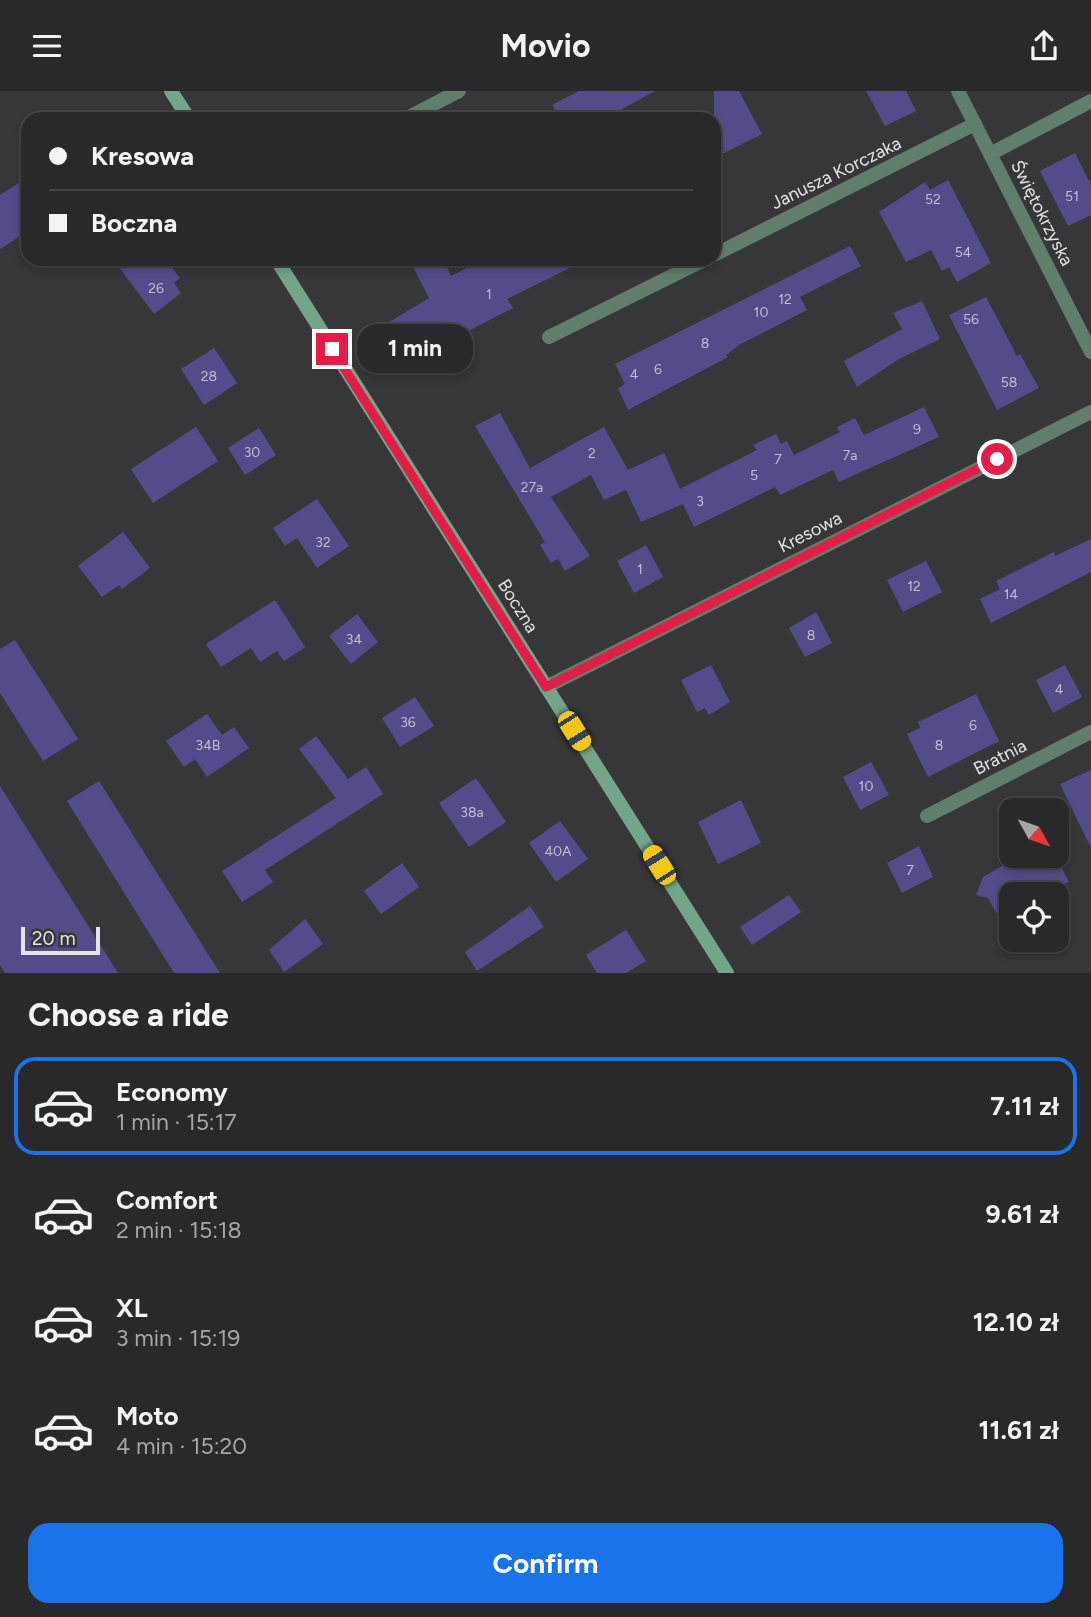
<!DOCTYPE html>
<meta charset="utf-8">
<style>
body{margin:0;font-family:Figtree,sans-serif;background:#353538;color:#f1f3f6;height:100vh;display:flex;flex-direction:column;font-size:26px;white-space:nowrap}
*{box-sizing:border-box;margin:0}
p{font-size:23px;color:#a5a6a9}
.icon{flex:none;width:38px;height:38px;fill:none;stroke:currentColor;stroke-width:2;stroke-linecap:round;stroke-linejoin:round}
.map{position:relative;height:882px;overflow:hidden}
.details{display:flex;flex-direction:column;background:#29292c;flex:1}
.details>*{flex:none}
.banner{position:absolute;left:21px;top:21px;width:700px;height:154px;border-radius:21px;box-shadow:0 4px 10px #0003,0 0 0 2px #454548;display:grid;align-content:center;height:154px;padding:0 28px;background:#29292c}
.needle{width:46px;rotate:130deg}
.tools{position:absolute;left:999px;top:707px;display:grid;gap:14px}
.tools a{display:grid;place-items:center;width:70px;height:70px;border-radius:14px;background:#29292c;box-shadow:0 4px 10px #0003,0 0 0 2px #454548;font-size:35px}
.scale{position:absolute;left:21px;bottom:18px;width:79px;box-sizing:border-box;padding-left:7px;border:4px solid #e4e4e6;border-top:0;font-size:19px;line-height:24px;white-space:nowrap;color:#e4e4e6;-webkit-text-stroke:5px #37373a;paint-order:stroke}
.end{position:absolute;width:32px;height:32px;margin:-16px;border:9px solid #e11d48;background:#fff;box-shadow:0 0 0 4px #fff}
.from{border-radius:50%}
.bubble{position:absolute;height:49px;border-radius:21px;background:#29292c;box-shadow:0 4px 10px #0003,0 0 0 2px #454548;font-size:23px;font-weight:700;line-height:49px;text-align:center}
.car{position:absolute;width:21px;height:42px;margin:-21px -10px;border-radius:9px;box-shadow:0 0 5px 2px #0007;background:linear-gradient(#f5c518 24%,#345 0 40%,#f5c518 0 76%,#345 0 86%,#f5c518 0)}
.banner b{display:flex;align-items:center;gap:24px;height:66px;font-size:26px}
.banner b+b{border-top:2px solid #454548}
.banner i{width:18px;height:18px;background:#f1f3f6}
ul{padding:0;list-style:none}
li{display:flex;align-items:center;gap:21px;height:98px;margin:0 14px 10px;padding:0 14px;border:4px solid transparent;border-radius:21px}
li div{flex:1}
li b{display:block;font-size:26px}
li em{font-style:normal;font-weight:700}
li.current{border-color:#1a73e8}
li>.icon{width:63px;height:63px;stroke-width:1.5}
h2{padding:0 28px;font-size:32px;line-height:84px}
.action{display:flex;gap:14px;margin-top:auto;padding:14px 28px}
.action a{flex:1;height:80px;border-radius:21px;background:#1a73e8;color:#fff;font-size:28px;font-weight:700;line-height:80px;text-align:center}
header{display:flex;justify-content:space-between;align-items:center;height:91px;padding:0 28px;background:#29292c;font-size:32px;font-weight:700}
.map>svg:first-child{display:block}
</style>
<header><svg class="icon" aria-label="menu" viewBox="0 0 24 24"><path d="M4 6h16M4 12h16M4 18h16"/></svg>Movio<svg class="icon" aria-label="share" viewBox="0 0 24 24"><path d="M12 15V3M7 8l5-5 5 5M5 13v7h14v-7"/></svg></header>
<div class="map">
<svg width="1091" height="882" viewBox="0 0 1091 882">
<rect width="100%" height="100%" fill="#37373a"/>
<g fill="#544c8a">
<path d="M 579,0 L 655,0 L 604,28 L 560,28 L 552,14 Z"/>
<path d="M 714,0 L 739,0 L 762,43 L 714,67 Z"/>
<path d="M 866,0 L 906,0 L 916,20 L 885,35 Z"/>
<path d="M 1075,62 L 1091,94 L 1091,124 L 1068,135 L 1040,80 Z"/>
<path d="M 28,86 L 28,140 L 0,158 L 0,104 Z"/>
<path d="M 948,89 L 991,172 L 957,191 L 949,176 L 942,180 L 931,159 L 906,171 L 879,121 L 925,91 L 930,99 Z"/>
<path d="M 850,155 L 861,175 L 800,206 L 807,219 L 739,254 L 726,264 L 728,266 L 628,319 L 618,297 L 625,293 L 615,273 Z"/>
<path d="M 113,168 L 165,168 L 180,187 L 174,192 L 181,202 L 154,223 Z"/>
<path d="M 409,168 L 443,168 L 451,185 L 484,168 L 588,168 L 507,208 L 513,217 L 431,259 L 433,263 L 410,276 L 401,262 L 396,265 L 381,236 L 429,207 Z"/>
<path d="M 986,206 L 1017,265 L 1020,263 L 1039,297 L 997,319 L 949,224 Z"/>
<path d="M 922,210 L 940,248 L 899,268 L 857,296 L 844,270 L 902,238 L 893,222 Z"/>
<path d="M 214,257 L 237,292 L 204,314 L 181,278 Z"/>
<path d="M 924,316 L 939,346 L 839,391 L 833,379 L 780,404 L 775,396 L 694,436 L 683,413 L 641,431 L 626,399 L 604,409 L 591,384 L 551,406 L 590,465 L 565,480 L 558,468 L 551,472 L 540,454 L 545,451 L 475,335 L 500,322 L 530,377 L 604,336 L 628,379 L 664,362 L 680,398 L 757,359 L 753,354 L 776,343 L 781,353 L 787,350 L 794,364 L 840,341 L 837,336 L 855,327 L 864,344 Z"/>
<path d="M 196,336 L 218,370 L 153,412 L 131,378 Z"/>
<path d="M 259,337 L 276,364 L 245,384 L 228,357 Z"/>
<path d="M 317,408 L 349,455 L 317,477 L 297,447 L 285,455 L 273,437 Z"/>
<path d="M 123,441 L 150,477 L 122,498 L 119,494 L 102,506 L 78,475 Z"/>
<path d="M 1091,448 L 1091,481 L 991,532 L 980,508 L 1000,498 L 996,490 L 1054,461 L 1055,465 Z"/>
<path d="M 646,454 L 663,486 L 634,502 L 617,470 Z"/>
<path d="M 926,470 L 942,501 L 903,521 L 887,489 Z"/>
<path d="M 275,509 L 305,556 L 284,570 L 277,560 L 260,571 L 251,557 L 221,576 L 206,553 Z"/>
<path d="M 816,521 L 832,552 L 805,566 L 789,537 Z"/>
<path d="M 357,523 L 378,551 L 351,573 L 329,545 Z"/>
<path d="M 15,549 L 78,648 L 43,670 L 0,602 L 0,558 Z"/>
<path d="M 711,574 L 730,611 L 709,624 L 705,617 L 697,621 L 681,589 Z"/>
<path d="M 1065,574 L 1082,606 L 1053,622 L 1036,589 Z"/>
<path d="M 976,603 L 999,650 L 928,686 L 907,643 L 920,637 L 918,631 Z"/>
<path d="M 415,606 L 434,635 L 400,656 L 382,627 Z"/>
<path d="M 207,623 L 222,644 L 234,636 L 249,657 L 207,686 L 195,668 L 184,676 L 166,650 Z"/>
<path d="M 316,645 L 348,688 L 366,676 L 383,703 L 265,779 L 273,791 L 242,811 L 222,780 L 336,707 L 299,658 Z"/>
<path d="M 871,671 L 889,704 L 860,719 L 843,686 Z"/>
<path d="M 1091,679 L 1091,757 L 1060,693 Z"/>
<path d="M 476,687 L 506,731 L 469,756 L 439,712 Z"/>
<path d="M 99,690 L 220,882 L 174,882 L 67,710 Z"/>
<path d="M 0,695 L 118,882 L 5,882 L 0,874 Z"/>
<path d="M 741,709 L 761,752 L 718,773 L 698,731 Z"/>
<path d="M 560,730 L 588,768 L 556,791 L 529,752 Z"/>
<path d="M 919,755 L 933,786 L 902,802 L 887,772 Z"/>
<path d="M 1042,765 L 1055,765 L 1069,791 L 1039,803 L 1012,803 L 1012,850 L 988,807 L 976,804 L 983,786 L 1011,770 L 1016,778 Z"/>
<path d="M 402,772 L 419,796 L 381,823 L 364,800 Z"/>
<path d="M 789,804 L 801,821 L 752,854 L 740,836 Z"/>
<path d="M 530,815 L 544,836 L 477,880 L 465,861 Z"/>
<path d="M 305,828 L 323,853 L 284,881 L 269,859 Z"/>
<path d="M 626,839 L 646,870 L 626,882 L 597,882 L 586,864 Z"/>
</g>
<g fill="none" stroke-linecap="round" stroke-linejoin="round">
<g stroke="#5f7e6c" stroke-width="14">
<path d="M 958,0 L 1091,261"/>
<path d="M 405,28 L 459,0"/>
<path d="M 990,63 L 1091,10"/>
<path d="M 714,164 L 975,33"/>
<path d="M 549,246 L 706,168"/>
<path d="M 546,596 L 1091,321"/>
<path d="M 927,725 L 1091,641"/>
</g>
<g stroke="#73a589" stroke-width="14">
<path d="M 171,0 L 189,28"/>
<path d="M 276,168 L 727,882"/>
</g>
</g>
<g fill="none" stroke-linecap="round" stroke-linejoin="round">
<path stroke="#e11d48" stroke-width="9" d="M 332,258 L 546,596 L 997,368"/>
</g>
<g text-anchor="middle" stroke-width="5" stroke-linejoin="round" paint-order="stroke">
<g font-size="14" fill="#c0becf">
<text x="1072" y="110">51</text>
<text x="933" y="113">52</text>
<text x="963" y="166">54</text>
<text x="156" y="202">26</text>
<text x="489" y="208">1</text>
<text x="785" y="213">12</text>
<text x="761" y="226">10</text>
<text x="971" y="233">56</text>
<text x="705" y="257">8</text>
<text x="658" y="283">6</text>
<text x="634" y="288">4</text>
<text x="209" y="290">28</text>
<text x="1009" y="296">58</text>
<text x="917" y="343">9</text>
<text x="252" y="366">30</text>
<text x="592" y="367">2</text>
<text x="850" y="369">7a</text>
<text x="778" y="373">7</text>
<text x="754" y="389">5</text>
<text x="532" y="401">27a</text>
<text x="700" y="415">3</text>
<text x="323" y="456">32</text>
<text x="640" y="483">1</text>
<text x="914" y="500">12</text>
<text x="1011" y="508">14</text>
<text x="811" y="549">8</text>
<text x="354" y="553">34</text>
<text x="1059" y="603">4</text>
<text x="408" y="636">36</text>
<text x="973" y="639">6</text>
<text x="208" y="659">34B</text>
<text x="939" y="659">8</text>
<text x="866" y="700">10</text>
<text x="472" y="726">38a</text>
<text x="558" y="765">40A</text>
<text x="910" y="784">7</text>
</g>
<g font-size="18" fill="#e4e4e6" stroke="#37373a">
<text transform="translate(836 82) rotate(-26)" y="6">Janusza Korczaka</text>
<text transform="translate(1042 122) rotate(63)" y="6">Świętokrzyska</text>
<text transform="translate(810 441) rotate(-27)" y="6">Kresowa</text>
<text transform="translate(518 515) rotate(58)" y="6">Boczna</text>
<text transform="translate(1000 666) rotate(-27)" y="6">Bratnia</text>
</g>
</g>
</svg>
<div class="tools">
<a><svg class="needle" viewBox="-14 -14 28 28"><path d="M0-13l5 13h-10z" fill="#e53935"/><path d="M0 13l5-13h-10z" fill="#a5a6a9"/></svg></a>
<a><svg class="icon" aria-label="locate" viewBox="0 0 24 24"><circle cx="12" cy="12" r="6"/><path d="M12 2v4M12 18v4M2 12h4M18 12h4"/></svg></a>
</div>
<div class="scale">20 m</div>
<i class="end from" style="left:997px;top:368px"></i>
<i class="end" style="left:332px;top:258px"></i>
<div class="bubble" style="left:357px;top:233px;width:116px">1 min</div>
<i class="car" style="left:574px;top:640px;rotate:148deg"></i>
<i class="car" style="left:659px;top:774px;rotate:328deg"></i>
<div class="banner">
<b><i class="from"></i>Kresowa</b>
<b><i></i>Boczna</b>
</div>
</div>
<section class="details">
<h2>Choose a ride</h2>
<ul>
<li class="current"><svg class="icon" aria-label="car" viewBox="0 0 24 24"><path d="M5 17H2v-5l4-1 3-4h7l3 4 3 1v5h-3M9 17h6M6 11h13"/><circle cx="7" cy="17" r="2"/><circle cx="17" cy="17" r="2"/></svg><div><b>Economy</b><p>1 min · 15:17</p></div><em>7.11 zł</em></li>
<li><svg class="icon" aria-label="car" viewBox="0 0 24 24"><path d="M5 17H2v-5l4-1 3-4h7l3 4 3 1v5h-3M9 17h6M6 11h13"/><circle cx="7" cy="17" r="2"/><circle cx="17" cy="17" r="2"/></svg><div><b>Comfort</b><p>2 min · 15:18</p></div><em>9.61 zł</em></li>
<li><svg class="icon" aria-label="car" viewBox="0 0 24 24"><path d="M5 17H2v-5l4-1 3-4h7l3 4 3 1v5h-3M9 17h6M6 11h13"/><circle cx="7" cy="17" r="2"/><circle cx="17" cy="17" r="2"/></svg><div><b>XL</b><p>3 min · 15:19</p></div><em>12.10 zł</em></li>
<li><svg class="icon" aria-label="car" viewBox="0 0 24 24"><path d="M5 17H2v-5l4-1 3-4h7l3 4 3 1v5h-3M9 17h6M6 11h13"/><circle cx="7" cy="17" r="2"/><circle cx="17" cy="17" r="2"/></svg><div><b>Moto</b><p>4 min · 15:20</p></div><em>11.61 zł</em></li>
</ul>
<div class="action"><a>Confirm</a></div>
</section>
